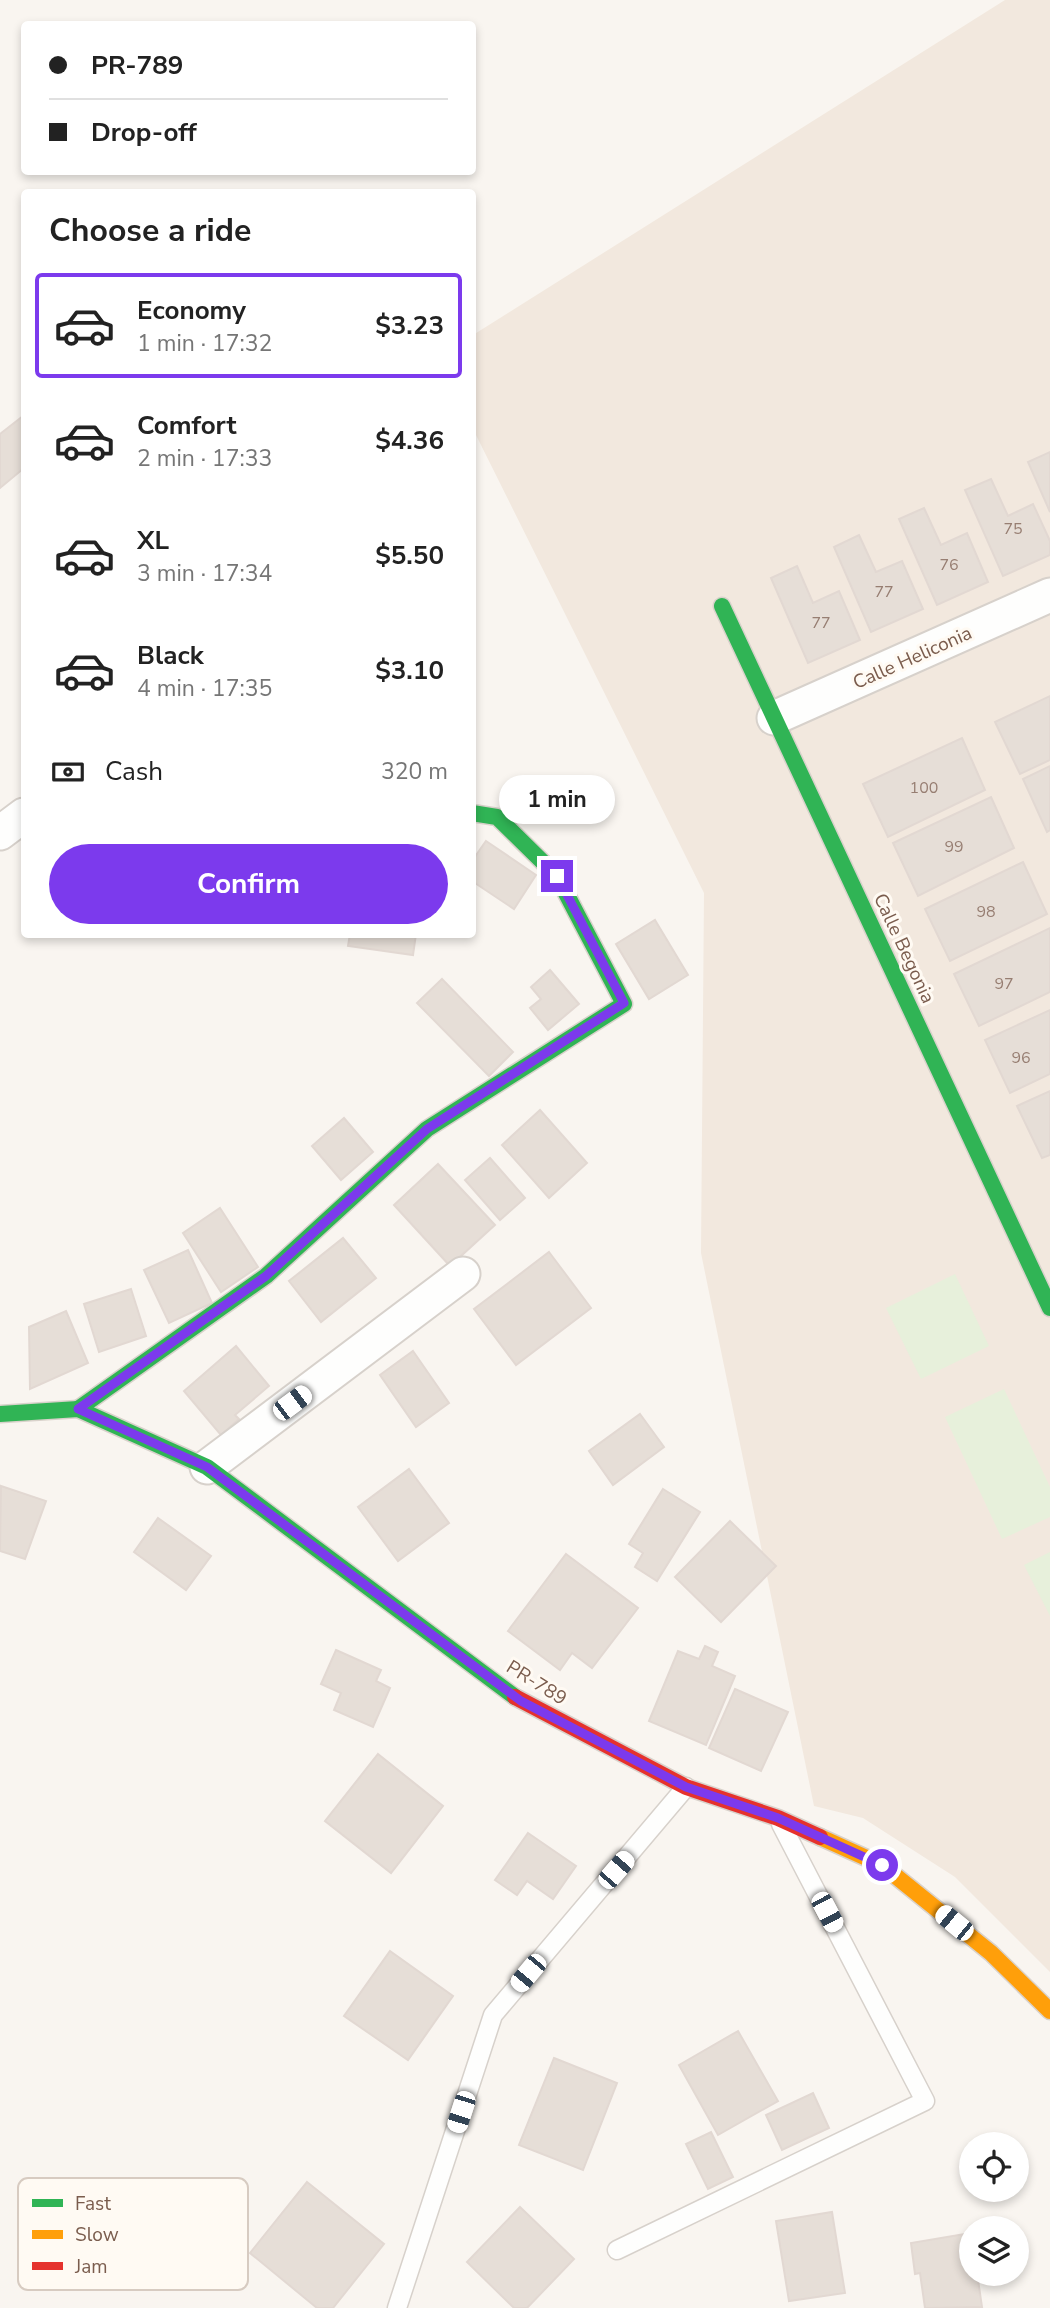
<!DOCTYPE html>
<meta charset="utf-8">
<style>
body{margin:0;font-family:"Nunito Sans",sans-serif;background:#f6f6f6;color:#222;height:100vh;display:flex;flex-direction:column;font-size:26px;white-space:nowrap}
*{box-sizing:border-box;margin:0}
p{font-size:23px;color:#767676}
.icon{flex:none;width:38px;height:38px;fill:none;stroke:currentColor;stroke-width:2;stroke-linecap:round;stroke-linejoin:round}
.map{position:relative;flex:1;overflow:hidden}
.sheet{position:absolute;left:21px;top:189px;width:455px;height:749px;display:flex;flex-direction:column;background:#fff;border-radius:7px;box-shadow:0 4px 10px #0003}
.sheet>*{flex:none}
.top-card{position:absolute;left:21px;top:21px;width:455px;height:154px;border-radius:7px;box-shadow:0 4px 10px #0003;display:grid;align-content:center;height:154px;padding:0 28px;background:#fff}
.fabs{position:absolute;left:959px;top:2132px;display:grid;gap:14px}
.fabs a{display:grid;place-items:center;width:70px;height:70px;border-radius:50%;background:#fff;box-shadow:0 4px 10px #0003;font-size:35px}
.end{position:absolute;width:32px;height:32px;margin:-16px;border:9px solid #7c3aed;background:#fff;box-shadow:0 0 0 4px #fff}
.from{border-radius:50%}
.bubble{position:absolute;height:49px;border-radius:24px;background:#fff;box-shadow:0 4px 10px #0003;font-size:23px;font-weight:700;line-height:49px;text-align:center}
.car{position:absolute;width:21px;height:42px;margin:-21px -10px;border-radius:9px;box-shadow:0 0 5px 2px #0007;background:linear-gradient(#fff 24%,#345 0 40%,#fff 0 76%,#345 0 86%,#fff 0)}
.top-card b{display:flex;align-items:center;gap:24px;height:66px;font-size:26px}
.top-card b+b{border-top:2px solid #e0e0e0}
.top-card i{width:18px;height:18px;background:#222}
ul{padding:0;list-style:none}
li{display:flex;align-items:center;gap:21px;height:105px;margin:0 14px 10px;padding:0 14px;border:4px solid transparent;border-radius:7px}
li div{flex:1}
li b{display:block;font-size:26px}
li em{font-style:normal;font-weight:700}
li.current{border-color:#7c3aed}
li>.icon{width:63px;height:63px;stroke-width:1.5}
h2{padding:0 28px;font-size:32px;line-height:84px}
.pay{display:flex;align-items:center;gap:18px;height:77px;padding:0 28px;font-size:26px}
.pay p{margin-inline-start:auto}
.action{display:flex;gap:14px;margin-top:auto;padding:14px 28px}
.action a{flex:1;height:80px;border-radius:42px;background:#7c3aed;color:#fff;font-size:28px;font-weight:700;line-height:80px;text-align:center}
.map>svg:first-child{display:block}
</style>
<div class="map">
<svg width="1050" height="2308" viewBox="0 0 1050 2308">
<rect width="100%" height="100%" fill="#f9f5f0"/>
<path fill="#f2e8de" d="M 1005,0 L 1050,0 L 1050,1972 L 955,1877 L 863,1818 L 814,1806 L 701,1253 L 704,893 L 473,429 L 473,335 Z"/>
<g fill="#e7f0db">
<path d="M 955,1274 L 989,1346 L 921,1379 L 886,1308 Z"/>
<path d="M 1004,1389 L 1050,1487 L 1050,1517 L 1002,1539 L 945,1417 Z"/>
<path d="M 1050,1552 L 1050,1616 L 1024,1565 Z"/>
</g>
<g fill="#e6ded7" stroke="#e2d8d2" stroke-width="2">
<path d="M 23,416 L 24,468 L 0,488 L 0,434 Z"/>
<path d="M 1050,452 L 1050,512 L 1028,462 Z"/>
<path d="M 991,479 L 1008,516 L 1033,504 L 1050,541 L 1050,555 L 1003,576 L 965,490 Z"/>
<path d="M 924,508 L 941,545 L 967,533 L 988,582 L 937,605 L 899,519 Z"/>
<path d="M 859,535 L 876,572 L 902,561 L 923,609 L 871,632 L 834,547 Z"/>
<path d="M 797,566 L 813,603 L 839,591 L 860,640 L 808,663 L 771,578 Z"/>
<path d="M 1050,696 L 1050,760 L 1020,774 L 995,722 Z"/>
<path d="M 962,738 L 985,790 L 888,837 L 863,784 Z"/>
<path d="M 1050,766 L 1050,830 L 1047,832 L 1023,779 Z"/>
<path d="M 991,797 L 1014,848 L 918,896 L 893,843 Z"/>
<path d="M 486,841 L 536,875 L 514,909 L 472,881 L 472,861 Z"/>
<path d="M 1023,862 L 1047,914 L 950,961 L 925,909 Z"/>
<path d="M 655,920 L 688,975 L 649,999 L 616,944 Z"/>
<path d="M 1050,928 L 1050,992 L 979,1026 L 954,974 Z"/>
<path d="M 350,934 L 416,934 L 413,955 L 348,946 Z"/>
<path d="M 550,970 L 579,1004 L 548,1030 L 530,1008 L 541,999 L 531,987 Z"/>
<path d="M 442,979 L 513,1052 L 489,1076 L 417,1003 Z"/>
<path d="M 1050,1010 L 1050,1074 L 1010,1093 L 985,1040 Z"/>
<path d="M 1050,1091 L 1050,1155 L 1042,1158 L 1017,1106 Z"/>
<path d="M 540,1110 L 587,1163 L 549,1198 L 502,1145 Z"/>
<path d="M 344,1118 L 373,1152 L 341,1180 L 312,1146 Z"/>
<path d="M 490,1158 L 525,1198 L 500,1220 L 465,1180 Z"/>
<path d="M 438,1164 L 495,1225 L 450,1266 L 394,1205 Z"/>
<path d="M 220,1208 L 258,1267 L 221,1292 L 183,1233 Z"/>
<path d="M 343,1238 L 376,1278 L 321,1322 L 289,1281 Z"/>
<path d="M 188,1250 L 212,1303 L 169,1323 L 144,1270 Z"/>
<path d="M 549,1252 L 591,1308 L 516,1365 L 474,1309 Z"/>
<path d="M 131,1289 L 146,1336 L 99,1352 L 84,1304 Z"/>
<path d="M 66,1311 L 88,1363 L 30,1389 L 29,1327 Z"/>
<path d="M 236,1346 L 269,1386 L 235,1415 L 239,1419 L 221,1435 L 184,1391 Z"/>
<path d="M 413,1351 L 449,1403 L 416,1427 L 380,1375 Z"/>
<path d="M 640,1414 L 664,1447 L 613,1485 L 589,1451 Z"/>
<path d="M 409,1469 L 449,1523 L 398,1561 L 358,1507 Z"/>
<path d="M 1,1486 L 46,1501 L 25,1559 L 0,1551 Z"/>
<path d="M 663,1489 L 700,1512 L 657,1581 L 635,1567 L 643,1553 L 629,1544 Z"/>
<path d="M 158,1518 L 211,1556 L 186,1590 L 134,1552 Z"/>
<path d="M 730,1521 L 776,1566 L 721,1622 L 675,1577 Z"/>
<path d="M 566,1554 L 638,1608 L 592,1668 L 572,1653 L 560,1670 L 508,1631 Z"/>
<path d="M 705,1646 L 718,1652 L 712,1666 L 735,1676 L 706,1745 L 649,1721 L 678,1651 L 699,1659 Z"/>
<path d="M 336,1650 L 381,1670 L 376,1681 L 390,1688 L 373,1727 L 334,1710 L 341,1693 L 321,1684 Z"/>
<path d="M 735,1689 L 788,1712 L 761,1771 L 709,1748 Z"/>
<path d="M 378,1754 L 443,1806 L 391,1873 L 325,1821 Z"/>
<path d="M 528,1833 L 576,1866 L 553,1899 L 527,1881 L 517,1895 L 495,1880 Z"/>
<path d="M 390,1951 L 453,1996 L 408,2060 L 344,2016 Z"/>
<path d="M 738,2031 L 778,2101 L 718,2135 L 679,2065 Z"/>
<path d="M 554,2058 L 617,2083 L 583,2170 L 519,2145 Z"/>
<path d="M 813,2093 L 829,2128 L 782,2150 L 766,2115 Z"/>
<path d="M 711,2132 L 733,2177 L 708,2189 L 686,2144 Z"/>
<path d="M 307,2182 L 384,2244 L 333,2308 L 317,2308 L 250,2253 Z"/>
<path d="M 520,2207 L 574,2259 L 527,2308 L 514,2308 L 467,2262 Z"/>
<path d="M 832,2212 L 845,2293 L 789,2301 L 776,2221 Z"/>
<path d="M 971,2233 L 971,2273 L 977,2273 L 982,2307 L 925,2308 L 920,2273 L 915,2274 L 911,2243 Z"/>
</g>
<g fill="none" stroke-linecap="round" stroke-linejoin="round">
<g stroke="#d7d1cb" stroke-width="21">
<g id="lane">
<path d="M 617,2250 L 925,2101 L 781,1824"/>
<path d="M 397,2308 L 493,2015 L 686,1787"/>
</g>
</g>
<g stroke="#d7d1cb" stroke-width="37">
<g id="street">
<path d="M 774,718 L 1050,595"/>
<path d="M 0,833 L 24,815"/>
<path d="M 207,1467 L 463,1274"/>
</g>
</g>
<g stroke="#d9d2cb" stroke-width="19">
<g id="fast">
<path d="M 722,606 L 1050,1308"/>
<path d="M 78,1409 L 266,1276 L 427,1129 L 624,1004 L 557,876 L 497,817 L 472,813"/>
<path d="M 0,1414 L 78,1409 L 207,1467 L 515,1697"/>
</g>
</g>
<g stroke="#d9d2cb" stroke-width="19">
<path id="slow" d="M 820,1837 L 882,1865 L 991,1953 L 1050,2011"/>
</g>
<g stroke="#d9d2cb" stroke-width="19">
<path id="jam" d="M 515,1697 L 686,1787 L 778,1818 L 820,1837"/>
</g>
<use href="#lane" stroke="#fefefd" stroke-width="18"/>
<use href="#street" stroke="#fefefd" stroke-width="33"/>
<use href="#fast" stroke="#30b455" stroke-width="16"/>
<use href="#slow" stroke="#ff9f0a" stroke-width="16"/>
<use href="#jam" stroke="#e5322d" stroke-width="16"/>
</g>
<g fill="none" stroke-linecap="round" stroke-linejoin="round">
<path stroke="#7c3aed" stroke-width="9" d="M 557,876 L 624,1003 L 427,1129 L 266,1276 L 78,1409 L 207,1467 L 521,1701 L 686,1787 L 778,1818 L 882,1865"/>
</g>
<g text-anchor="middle" stroke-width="6" stroke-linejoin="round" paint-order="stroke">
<g font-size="16" fill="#977e72">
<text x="1013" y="534">75</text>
<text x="949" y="570">76</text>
<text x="884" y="597">77</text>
<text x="821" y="628">77</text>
<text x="924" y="793">100</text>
<text x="954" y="852">99</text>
<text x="986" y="917">98</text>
<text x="1004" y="989">97</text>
<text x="1021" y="1063">96</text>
</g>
<g font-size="19" fill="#7a5c4d" stroke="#fffaf3">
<text transform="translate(912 657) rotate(-24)" y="7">Calle Heliconia</text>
<text transform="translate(905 948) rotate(65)" y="7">Calle Begonia</text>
<text transform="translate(537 1682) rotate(32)" y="7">PR-789</text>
</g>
</g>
<rect x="18" y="2178" width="230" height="112" rx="10" fill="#fffaf3" stroke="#d7cbc1" stroke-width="2"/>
<rect x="32" y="2199" width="31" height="8" fill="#30b455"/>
<rect x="32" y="2230" width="31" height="9" fill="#ff9f0a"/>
<rect x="32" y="2262" width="31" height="8" fill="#e5322d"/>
<g font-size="19" fill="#7a5c4d">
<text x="75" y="2210">Fast</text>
<text x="75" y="2241">Slow</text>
<text x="75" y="2273">Jam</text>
</g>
</svg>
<div class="fabs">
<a><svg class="icon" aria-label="locate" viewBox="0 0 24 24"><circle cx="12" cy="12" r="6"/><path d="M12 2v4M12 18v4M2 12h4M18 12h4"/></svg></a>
<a><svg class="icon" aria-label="layers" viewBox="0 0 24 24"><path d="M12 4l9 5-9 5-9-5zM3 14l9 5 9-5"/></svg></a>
</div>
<i class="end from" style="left:882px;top:1865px"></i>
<i class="end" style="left:557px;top:876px"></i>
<div class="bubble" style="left:499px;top:775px;width:116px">1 min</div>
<i class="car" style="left:292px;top:1403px;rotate:53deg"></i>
<i class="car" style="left:616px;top:1870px;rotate:41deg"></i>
<i class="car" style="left:827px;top:1912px;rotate:152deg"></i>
<i class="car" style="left:954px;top:1923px;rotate:309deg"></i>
<i class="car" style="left:528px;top:1973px;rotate:220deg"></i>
<i class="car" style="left:461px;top:2112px;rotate:198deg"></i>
<div class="top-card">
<b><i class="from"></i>PR-789</b>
<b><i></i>Drop-off</b>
</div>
<section class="sheet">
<h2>Choose a ride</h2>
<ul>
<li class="current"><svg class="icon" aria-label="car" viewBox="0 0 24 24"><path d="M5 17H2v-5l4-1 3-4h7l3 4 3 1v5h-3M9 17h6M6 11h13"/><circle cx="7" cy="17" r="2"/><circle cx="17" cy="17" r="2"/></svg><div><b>Economy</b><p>1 min · 17:32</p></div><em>$3.23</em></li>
<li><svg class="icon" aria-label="car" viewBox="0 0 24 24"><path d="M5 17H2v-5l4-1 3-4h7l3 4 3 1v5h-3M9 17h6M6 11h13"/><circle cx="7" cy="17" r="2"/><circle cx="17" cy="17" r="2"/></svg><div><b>Comfort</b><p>2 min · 17:33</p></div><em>$4.36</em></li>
<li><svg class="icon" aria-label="car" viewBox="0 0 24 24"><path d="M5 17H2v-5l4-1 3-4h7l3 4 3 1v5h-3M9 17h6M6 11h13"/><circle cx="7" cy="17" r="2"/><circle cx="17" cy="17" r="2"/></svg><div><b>XL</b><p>3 min · 17:34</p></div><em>$5.50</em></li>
<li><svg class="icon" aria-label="car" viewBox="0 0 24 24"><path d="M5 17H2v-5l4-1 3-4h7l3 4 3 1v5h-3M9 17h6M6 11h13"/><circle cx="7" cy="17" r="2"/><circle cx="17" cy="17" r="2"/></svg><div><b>Black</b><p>4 min · 17:35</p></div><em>$3.10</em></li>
</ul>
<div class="pay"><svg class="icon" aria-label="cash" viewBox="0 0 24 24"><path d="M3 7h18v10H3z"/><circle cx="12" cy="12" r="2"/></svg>Cash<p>320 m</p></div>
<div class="action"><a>Confirm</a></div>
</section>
</div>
